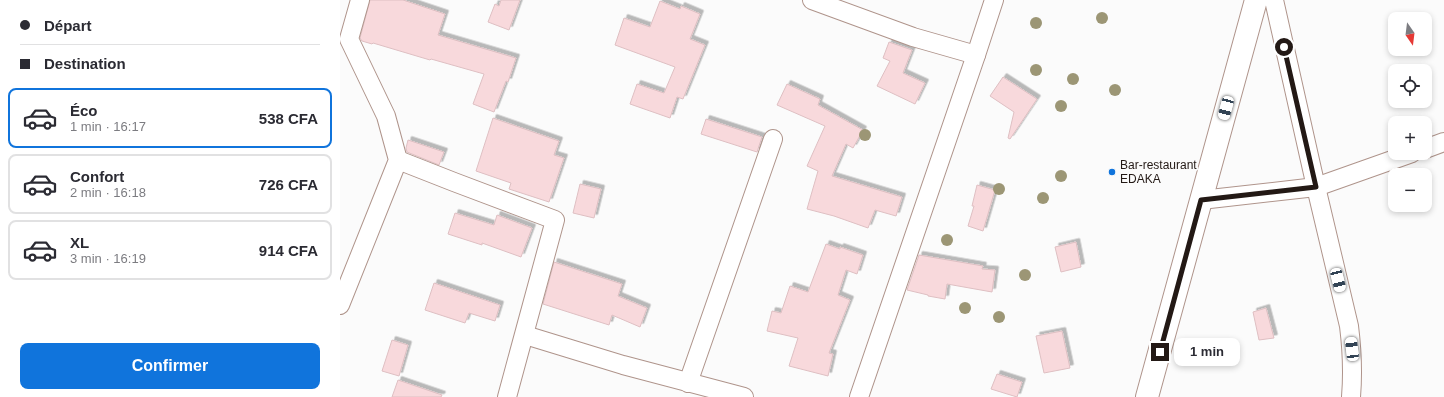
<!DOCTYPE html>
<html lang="fr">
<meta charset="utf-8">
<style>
body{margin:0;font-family:Arial,sans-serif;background:#f7f7f7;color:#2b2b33;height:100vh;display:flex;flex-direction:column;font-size:15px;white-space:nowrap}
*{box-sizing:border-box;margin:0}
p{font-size:13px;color:#7c7c81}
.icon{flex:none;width:22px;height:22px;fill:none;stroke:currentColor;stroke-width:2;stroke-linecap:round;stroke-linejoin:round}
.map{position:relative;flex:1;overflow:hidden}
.panel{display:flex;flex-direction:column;background:#fff;width:340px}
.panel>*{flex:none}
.guide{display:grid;align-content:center;height:88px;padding:0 20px;background:#fff}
.needle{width:26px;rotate:166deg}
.controls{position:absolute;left:1048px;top:12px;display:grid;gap:8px}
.controls a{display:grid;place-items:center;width:44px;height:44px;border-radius:8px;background:#fff;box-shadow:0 2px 6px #0003;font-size:20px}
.end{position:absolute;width:18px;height:18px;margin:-9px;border:5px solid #231915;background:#fff;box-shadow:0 0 0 2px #fff}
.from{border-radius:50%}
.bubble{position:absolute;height:28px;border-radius:8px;background:#fff;box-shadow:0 2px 6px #0003;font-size:13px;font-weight:700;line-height:28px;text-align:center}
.car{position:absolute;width:12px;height:24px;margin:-12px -6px;border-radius:5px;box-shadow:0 0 3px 1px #0007;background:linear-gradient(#fff 24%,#345 0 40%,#fff 0 76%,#345 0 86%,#fff 0)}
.guide b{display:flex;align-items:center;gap:14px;height:38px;font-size:15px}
.guide b+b{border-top:1px solid #e1e1e2}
.guide i{width:10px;height:10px;background:#2b2b33}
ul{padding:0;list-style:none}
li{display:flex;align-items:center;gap:12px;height:60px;margin:0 8px 6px;padding:0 12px;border:2px solid #e1e1e2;border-radius:8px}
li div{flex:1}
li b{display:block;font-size:15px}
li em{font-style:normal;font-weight:700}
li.selected{border-color:#1074dc}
li>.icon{width:36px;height:36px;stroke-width:1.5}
.action{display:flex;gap:8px;margin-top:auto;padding:8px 20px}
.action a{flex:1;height:46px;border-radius:8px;background:#1074dc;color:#fff;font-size:16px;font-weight:700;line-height:46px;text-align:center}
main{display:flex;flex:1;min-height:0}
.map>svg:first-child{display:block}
</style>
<main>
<section class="panel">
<div class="guide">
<b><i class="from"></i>Départ</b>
<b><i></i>Destination</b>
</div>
<ul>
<li class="selected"><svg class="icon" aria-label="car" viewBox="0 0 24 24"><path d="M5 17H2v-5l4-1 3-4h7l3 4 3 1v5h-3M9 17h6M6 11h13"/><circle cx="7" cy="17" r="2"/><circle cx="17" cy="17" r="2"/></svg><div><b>Éco</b><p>1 min · 16:17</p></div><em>538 CFA</em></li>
<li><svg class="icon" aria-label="car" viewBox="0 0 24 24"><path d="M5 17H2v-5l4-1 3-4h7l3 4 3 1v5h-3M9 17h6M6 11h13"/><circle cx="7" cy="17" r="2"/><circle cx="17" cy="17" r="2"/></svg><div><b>Confort</b><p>2 min · 16:18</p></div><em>726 CFA</em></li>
<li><svg class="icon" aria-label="car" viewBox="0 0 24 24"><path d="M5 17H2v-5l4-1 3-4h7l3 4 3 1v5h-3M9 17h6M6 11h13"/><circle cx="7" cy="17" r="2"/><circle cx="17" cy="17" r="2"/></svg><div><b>XL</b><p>3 min · 16:19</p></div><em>914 CFA</em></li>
</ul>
<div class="action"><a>Confirmer</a></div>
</section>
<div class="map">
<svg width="1104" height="397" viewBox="0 0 1104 397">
<defs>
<filter id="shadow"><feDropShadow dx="3.5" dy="-3.5" stdDeviation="0" flood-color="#0004"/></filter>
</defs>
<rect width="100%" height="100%" fill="#fbfbfb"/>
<g fill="#f8d9dc" stroke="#debfc2" filter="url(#shadow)">
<path d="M 30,0 L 63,0 L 105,14 L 98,35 L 176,58 L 168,82 L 166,81 L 154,112 L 133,104 L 144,74 L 91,59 L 90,60 L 33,43 L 32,44 L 22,41 L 20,38 Z"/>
<path d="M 161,0 L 180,0 L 169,30 L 148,22 L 155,4 L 159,6 Z"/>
<path d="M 320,1 L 340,9 L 341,6 L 360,14 L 350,39 L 365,45 L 343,99 L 337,97 L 330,118 L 290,104 L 297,84 L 324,93 L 335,67 L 275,45 L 284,18 L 310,27 Z"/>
<path d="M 549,42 L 572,50 L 563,73 L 585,83 L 575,104 L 537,86 L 550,61 L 543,58 Z"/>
<path d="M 663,77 L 697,99 L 670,139 L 668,138 L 674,112 L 650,96 Z"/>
<path d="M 447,84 L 480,99 L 478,105 L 523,130 L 513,148 L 506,144 L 492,176 L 562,197 L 556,216 L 535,210 L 528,228 L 494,216 L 467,209 L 478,171 L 467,166 L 485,126 L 437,105 Z"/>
<path d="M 153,118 L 219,141 L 214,155 L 224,158 L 209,202 L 169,189 L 171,183 L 136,171 Z"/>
<path d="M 366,119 L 422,137 L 417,152 L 361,134 Z"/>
<path d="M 68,140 L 104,152 L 99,165 L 67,152 L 66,148 Z"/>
<path d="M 240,184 L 261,189 L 254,218 L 233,213 Z"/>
<path d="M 637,185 L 655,190 L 643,231 L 628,226 L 634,206 L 632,206 Z"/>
<path d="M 115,213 L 154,225 L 157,215 L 192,228 L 181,257 L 142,243 L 142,245 L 108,234 Z"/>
<path d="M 736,242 L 741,267 L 721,272 L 715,247 Z"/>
<path d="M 486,244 L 500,249 L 500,247 L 523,255 L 517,274 L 506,270 L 498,295 L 510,300 L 489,353 L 493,354 L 488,376 L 449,366 L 458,338 L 427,331 L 432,311 L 441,313 L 450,286 L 468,292 Z"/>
<path d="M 579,255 L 643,266 L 642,269 L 655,270 L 652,292 L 607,284 L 605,299 L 588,296 L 588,295 L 567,290 Z"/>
<path d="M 214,262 L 282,284 L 278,296 L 307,308 L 300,327 L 272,315 L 269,325 L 203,304 Z"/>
<path d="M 94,283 L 160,305 L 155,321 L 129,313 L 125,323 L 85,310 Z"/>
<path d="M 926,308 L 934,338 L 919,340 L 913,312 Z"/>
<path d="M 722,331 L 730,368 L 704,373 L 696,336 Z"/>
<path d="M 52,340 L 68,345 L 59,376 L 42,371 Z"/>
<path d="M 657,374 L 682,382 L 677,397 L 651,389 Z"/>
<path d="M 58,380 L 102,395 L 101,397 L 52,397 Z"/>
</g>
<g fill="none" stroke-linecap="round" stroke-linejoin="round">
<g stroke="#af948b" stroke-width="20">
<g id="minor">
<path d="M 472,0 L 573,37 L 636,55"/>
<path d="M 934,0 L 976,187 L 1009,326 C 1012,350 1013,373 1011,397"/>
<path d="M 1085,149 L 1104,142"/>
<path d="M 58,160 L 114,182 L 215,220 L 167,397"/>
<path d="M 861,200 L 976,187 L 1072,153"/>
<path d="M 0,305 L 58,160 L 46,116 L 9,39 L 20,0"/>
<path d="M 185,335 L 283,365 L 404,397"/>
<path d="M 348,383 L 433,139"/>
<path d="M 519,397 L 636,55 L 654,0"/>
</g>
</g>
<g stroke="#af948b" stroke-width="24">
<path id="tertiary" d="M 807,397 L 916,0"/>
</g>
<use href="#minor" stroke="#fff" stroke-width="18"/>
<use href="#tertiary" stroke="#fff" stroke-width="22"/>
</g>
<g fill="#9c9675">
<circle cx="762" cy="18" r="6"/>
<circle cx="696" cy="23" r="6"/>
<circle cx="696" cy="70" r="6"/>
<circle cx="733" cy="79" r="6"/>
<circle cx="775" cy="90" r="6"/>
<circle cx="721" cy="106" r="6"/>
<circle cx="525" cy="135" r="6"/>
<circle cx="721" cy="176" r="6"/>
<circle cx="659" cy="189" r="6"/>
<circle cx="703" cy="198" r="6"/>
<circle cx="607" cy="240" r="6"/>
<circle cx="685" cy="275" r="6"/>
<circle cx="625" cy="308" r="6"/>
<circle cx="659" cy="317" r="6"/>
</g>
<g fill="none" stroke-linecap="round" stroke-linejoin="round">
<path stroke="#231915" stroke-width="5" d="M 820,352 L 861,200 L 976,187 L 944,47"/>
</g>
<circle fill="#1074dc" stroke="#fbfbfb" stroke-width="1.5" cx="772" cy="172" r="4"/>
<g text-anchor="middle" stroke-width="3.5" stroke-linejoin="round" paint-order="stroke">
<g font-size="12" fill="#231915" stroke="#fbfbfb" text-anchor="start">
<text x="780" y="169">Bar-restaurant<tspan x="780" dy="14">EDAKA</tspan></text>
</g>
</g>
</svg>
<div class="controls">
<a><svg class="needle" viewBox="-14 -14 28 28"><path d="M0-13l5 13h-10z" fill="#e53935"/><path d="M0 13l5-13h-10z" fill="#7c7c81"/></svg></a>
<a><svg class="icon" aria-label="locate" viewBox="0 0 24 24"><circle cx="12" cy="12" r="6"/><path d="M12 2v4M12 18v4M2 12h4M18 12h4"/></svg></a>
<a>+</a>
<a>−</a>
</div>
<i class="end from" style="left:944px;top:47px"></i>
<i class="end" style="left:820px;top:352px"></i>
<div class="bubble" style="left:834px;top:338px;width:66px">1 min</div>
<i class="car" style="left:886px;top:108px;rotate:195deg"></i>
<i class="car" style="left:998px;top:280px;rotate:166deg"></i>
<i class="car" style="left:1012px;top:349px;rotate:353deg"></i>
</div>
</main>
